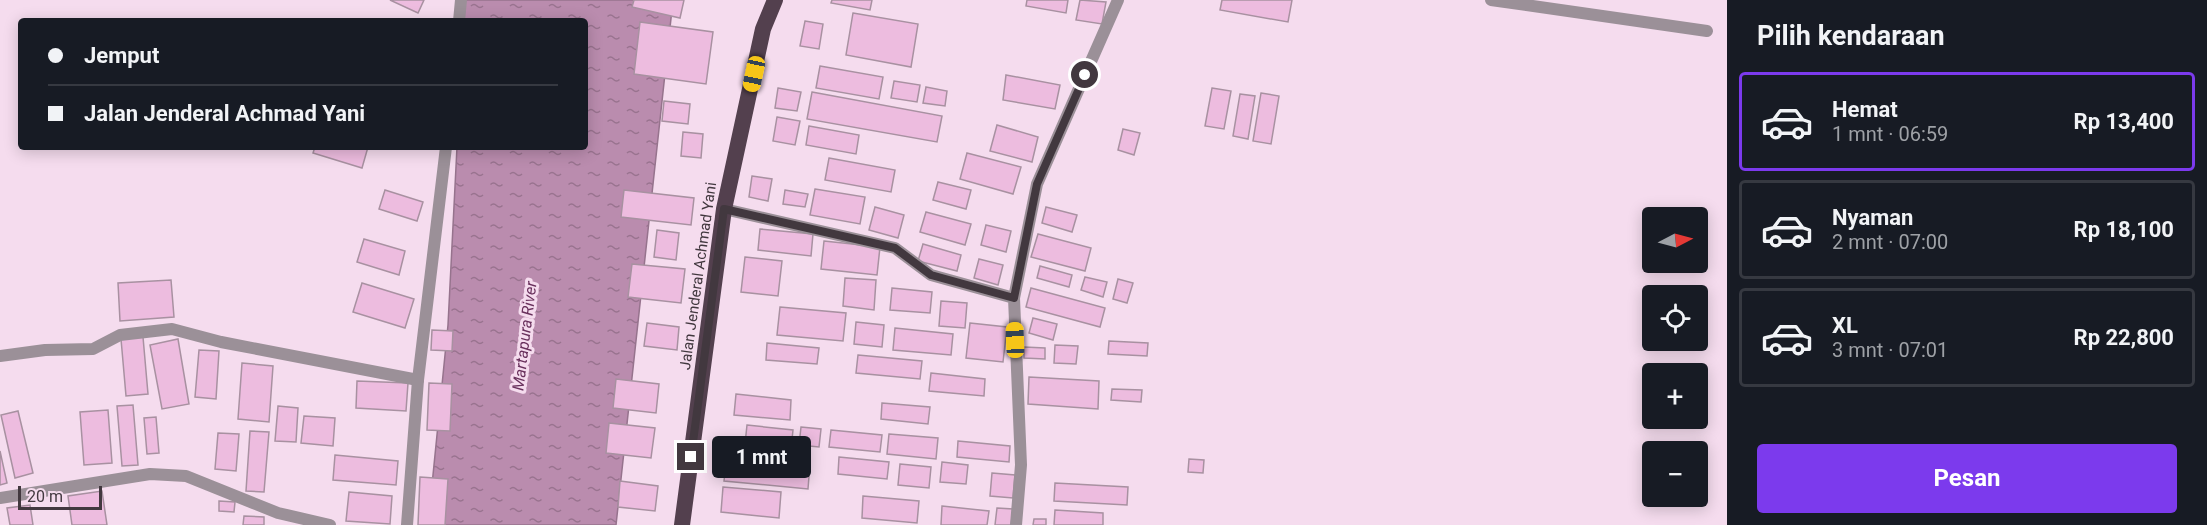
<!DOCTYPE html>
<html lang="id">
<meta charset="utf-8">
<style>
body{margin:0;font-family:Roboto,sans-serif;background:#242831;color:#f1f3f6;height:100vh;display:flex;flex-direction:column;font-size:22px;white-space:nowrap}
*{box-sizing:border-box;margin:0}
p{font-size:20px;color:#9ea1a6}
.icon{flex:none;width:33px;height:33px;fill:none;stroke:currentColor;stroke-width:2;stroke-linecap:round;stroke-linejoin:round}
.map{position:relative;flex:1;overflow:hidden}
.drawer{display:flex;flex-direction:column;background:#171b24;width:480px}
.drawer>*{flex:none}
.hud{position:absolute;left:18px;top:18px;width:570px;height:132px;border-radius:6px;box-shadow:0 3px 15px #0003;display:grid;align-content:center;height:132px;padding:0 30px;background:#171b24}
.needle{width:39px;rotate:84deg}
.buttons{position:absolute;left:1642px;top:207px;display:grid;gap:12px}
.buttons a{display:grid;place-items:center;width:66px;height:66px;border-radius:6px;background:#171b24;box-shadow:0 3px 15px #0003;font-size:30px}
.scale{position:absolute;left:18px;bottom:15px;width:84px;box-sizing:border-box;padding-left:6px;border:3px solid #42383f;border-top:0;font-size:16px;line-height:21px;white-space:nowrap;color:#42383f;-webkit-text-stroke:4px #f5dcee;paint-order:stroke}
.end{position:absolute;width:27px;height:27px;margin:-14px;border:8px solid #42383f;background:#fff;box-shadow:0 0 0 3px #fff}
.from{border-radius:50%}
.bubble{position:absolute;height:42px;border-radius:6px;background:#171b24;box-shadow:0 3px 15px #0003;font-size:20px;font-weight:700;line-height:42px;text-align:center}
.car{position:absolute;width:18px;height:36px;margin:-18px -9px;border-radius:8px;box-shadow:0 0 4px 2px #0007;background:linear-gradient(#f5c518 24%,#345 0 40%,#f5c518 0 76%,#345 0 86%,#f5c518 0)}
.hud b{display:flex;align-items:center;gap:21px;height:57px;font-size:22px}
.hud b+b{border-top:2px solid #363941}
.hud i{width:15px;height:15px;background:#f1f3f6}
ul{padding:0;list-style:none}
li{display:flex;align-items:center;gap:18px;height:99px;margin:0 12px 9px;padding:0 18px;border:3px solid #363941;border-radius:6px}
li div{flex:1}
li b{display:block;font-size:22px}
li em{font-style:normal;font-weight:700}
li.on{border-color:#7c3aed}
li>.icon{width:54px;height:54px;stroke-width:1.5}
h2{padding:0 30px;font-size:27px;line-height:72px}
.cta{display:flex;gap:12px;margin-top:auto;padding:12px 30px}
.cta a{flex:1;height:69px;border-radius:6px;background:#7c3aed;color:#fff;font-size:24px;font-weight:700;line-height:69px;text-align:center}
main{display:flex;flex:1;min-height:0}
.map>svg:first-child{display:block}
</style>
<main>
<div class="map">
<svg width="1727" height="525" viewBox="0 0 1727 525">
<defs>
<pattern id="water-ripples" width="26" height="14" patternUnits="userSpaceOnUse" patternTransform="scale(1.5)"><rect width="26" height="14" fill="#ba8cae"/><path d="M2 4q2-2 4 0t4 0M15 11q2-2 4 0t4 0" fill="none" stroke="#99738f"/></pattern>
</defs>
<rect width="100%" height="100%" fill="#f5dcee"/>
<path fill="url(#water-ripples)" stroke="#96738d" stroke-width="1.5" d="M 465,0 L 673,0 L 616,525 L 428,525 L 448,325 L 457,147 L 585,147 L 585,21 L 464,21 Z"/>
<g fill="#edbcdf" stroke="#a891a1" stroke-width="1.5">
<path d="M 390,0 L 424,0 L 418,13 Z"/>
<path d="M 634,0 L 684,0 L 680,18 L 632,7 Z"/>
<path d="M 832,0 L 872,0 L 870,10 L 831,3 Z"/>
<path d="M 1027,0 L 1068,0 L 1066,13 L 1026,6 Z"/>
<path d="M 1080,0 L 1106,2 L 1102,24 L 1076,20 Z"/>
<path d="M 1222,0 L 1292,0 L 1288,22 L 1220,10 Z"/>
<path d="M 853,13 L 918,24 L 911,67 L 846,55 Z"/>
<path d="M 805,21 L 823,24 L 819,49 L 800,46 Z"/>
<path d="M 640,22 L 713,32 L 706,84 L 634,74 Z"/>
<path d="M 820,66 L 883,77 L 879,99 L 816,88 Z"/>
<path d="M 1006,75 L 1060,85 L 1055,109 L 1003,100 Z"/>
<path d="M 894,81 L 920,85 L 917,102 L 891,98 Z"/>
<path d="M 926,87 L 947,91 L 945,106 L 923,103 Z"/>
<path d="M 778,88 L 801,92 L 797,111 L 775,108 Z"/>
<path d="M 1212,88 L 1231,91 L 1224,129 L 1205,126 Z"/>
<path d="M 812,92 L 942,116 L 937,142 L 807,119 Z"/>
<path d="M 1261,93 L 1279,96 L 1271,144 L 1253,141 Z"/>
<path d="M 1240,94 L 1255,96 L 1248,139 L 1233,136 Z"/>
<path d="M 664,101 L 690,104 L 688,124 L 662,121 Z"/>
<path d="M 777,117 L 800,121 L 795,145 L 773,141 Z"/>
<path d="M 997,125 L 1038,137 L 1032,162 L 990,151 Z"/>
<path d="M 809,126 L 859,135 L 856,154 L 806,145 Z"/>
<path d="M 1123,129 L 1140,133 L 1134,155 L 1118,150 Z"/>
<path d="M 683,132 L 703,134 L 701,158 L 681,156 Z"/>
<path d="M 315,147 L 368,147 L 362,168 L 313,153 Z"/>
<path d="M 967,153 L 1021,167 L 1013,194 L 960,179 Z"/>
<path d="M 829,158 L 895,170 L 891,192 L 825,180 Z"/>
<path d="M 752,176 L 772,179 L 768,201 L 749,197 Z"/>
<path d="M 938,182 L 971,190 L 966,209 L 933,200 Z"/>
<path d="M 815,189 L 865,197 L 860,224 L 810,215 Z"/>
<path d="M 385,190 L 423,202 L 417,221 L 379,209 Z"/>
<path d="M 624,190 L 694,198 L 691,225 L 621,217 Z"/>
<path d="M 785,190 L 808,194 L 805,207 L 783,204 Z"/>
<path d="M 875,207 L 904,215 L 898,238 L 869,230 Z"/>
<path d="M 1046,207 L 1077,215 L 1072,232 L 1042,223 Z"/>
<path d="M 926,212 L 971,224 L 965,245 L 920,232 Z"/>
<path d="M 986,225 L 1011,231 L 1006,252 L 981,245 Z"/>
<path d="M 760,229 L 813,234 L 811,256 L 758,250 Z"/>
<path d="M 657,230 L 679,233 L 676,260 L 654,257 Z"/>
<path d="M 1038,234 L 1091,248 L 1085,271 L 1031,257 Z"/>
<path d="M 364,239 L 405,251 L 399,275 L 357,262 Z"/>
<path d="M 824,241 L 880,247 L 877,275 L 821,269 Z"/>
<path d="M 923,244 L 961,255 L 957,271 L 918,261 Z"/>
<path d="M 745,257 L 782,261 L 778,296 L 741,292 Z"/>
<path d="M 979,259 L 1003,265 L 998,285 L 974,278 Z"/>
<path d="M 632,264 L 685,269 L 681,303 L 628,297 Z"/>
<path d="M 1040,266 L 1072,275 L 1069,287 L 1037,278 Z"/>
<path d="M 1085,277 L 1107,282 L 1103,297 L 1081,290 Z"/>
<path d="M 845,278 L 876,280 L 874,310 L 843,306 Z"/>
<path d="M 1118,279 L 1133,283 L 1127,303 L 1113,299 Z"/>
<path d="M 171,280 L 174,317 L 120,321 L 118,283 Z"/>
<path d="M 362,283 L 414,299 L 405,328 L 353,312 Z"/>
<path d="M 892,288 L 932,292 L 930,313 L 890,310 Z"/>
<path d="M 1031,288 L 1105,308 L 1100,327 L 1026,307 Z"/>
<path d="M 941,301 L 967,303 L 965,328 L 939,326 Z"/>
<path d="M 780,307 L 846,313 L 843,341 L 777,335 Z"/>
<path d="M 1033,318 L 1057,324 L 1053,340 L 1029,333 Z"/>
<path d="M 856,322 L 884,325 L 882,347 L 854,344 Z"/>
<path d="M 647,323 L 679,327 L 677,350 L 644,346 Z"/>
<path d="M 970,323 L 1007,327 L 1003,362 L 966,358 Z"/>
<path d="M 895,328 L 953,334 L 951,355 L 893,350 Z"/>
<path d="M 432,330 L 453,331 L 452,351 L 431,350 Z"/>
<path d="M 143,337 L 148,394 L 126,396 L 121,339 Z"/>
<path d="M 178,339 L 189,404 L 162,409 L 150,345 Z"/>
<path d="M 1109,341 L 1148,343 L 1147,356 L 1108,354 Z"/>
<path d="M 767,343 L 819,348 L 817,364 L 766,360 Z"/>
<path d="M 1055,345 L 1078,346 L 1076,364 L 1054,363 Z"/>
<path d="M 1024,347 L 1045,348 L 1045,359 L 1024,358 Z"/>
<path d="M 199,350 L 219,351 L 216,399 L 195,397 Z"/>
<path d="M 858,355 L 922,361 L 920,379 L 856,373 Z"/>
<path d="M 242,363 L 273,366 L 269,422 L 238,419 Z"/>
<path d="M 931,373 L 985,379 L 984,396 L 929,391 Z"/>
<path d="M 1029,377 L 1099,381 L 1098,409 L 1028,404 Z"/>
<path d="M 616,379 L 659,384 L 656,413 L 613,408 Z"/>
<path d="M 357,381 L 408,383 L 406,411 L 356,408 Z"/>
<path d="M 429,383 L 452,384 L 450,431 L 427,430 Z"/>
<path d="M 1112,389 L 1142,390 L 1141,402 L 1111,400 Z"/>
<path d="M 736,394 L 791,400 L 790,420 L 734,415 Z"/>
<path d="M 882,403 L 930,407 L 928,424 L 881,419 Z"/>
<path d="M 133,405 L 138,465 L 122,466 L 117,406 Z"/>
<path d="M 278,406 L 298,408 L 296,442 L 275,441 Z"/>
<path d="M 108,410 L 112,463 L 84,465 L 80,412 Z"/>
<path d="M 18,411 L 33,473 L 15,478 L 1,415 Z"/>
<path d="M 304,416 L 335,418 L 333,446 L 301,443 Z"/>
<path d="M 156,417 L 159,453 L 147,454 L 144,418 Z"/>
<path d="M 609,423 L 655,428 L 651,458 L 606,453 Z"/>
<path d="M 747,425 L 793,430 L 791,449 L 745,444 Z"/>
<path d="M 801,427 L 821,429 L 819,447 L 799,445 Z"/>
<path d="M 831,430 L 882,435 L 880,452 L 829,447 Z"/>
<path d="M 250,431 L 269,432 L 264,492 L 246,491 Z"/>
<path d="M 218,433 L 239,434 L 236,471 L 215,469 Z"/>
<path d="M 889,434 L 938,438 L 936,459 L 887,454 Z"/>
<path d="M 958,441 L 1010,446 L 1009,462 L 957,457 Z"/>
<path d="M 0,451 L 7,483 L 0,485 Z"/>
<path d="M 335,455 L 398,461 L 396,485 L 333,480 Z"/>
<path d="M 727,455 L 810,463 L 808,489 L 724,481 Z"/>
<path d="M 839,457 L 889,462 L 887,479 L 838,474 Z"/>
<path d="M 1189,459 L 1204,460 L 1203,473 L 1188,472 Z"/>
<path d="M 942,462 L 968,465 L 966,484 L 940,482 Z"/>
<path d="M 900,464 L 931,467 L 929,488 L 898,485 Z"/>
<path d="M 992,473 L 1015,475 L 1013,498 L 990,496 Z"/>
<path d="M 420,477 L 448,479 L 445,525 L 418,525 Z"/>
<path d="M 620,481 L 658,486 L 655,511 L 618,507 Z"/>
<path d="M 1055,483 L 1128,487 L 1127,505 L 1054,501 Z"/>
<path d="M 723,487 L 781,492 L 779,518 L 721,512 Z"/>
<path d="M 102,491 L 107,525 L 72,525 L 68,496 Z"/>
<path d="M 349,492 L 392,496 L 390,524 L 346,521 Z"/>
<path d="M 863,496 L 919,501 L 917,523 L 862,518 Z"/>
<path d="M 219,501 L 235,502 L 234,512 L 219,511 Z"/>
<path d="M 30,505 L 33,525 L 10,525 L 7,508 Z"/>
<path d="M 942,506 L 989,511 L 987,525 L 941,525 Z"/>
<path d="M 997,508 L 1013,509 L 1011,525 L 995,525 Z"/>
<path d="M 1055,510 L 1103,513 L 1103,525 L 1054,525 Z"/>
<path d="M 244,516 L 264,517 L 264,525 L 243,525 Z"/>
<path d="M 1034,519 L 1046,519 L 1046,525 L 1033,525 Z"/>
</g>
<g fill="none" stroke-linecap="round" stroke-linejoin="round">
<g stroke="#9b9098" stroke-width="12">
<path d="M 1491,0 L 1707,31"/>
<path d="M 459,21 L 461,0"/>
<path d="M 724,209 L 895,248 L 931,275 L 1014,298 L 1021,465 L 1016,525"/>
<path d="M 1014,298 L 1037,184 L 1118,0"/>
<path d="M 0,356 L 45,350 L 93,349 L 120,335 L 172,329 L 221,342 L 418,380"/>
<path d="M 0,498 L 150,474 L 186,476 L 278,513 L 330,525"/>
<path d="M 407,525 L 418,380 L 446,147"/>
</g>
<path stroke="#53404e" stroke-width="16" d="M 682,525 L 724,209 L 763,29 L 775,0"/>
</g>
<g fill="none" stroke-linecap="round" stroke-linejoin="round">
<path stroke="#42383f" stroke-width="8" d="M 691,457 L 724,209 L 895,248 L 931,275 L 1014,298 L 1037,184 L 1085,75"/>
</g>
<g text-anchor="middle" stroke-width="6" stroke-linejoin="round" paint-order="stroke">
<g font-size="15" fill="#42383f" stroke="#f5dcee">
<text transform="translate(698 276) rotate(-82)" y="5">Jalan Jenderal Achmad Yani</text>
</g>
<g font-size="16" font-style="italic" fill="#69305c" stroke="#f5dcee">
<text transform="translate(524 336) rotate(-83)" y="6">Martapura River</text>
</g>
</g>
</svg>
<div class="buttons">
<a><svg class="needle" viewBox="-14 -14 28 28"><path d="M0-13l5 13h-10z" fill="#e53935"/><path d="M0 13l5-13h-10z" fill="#9ea1a6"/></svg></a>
<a><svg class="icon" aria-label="locate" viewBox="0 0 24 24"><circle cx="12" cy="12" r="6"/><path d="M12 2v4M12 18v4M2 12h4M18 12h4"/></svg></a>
<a>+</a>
<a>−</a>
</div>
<div class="scale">20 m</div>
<i class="end from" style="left:1085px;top:75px"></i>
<i class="end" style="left:691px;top:457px"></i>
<div class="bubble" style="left:712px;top:436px;width:99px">1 mnt</div>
<i class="car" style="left:754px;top:74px;rotate:192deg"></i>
<i class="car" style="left:1015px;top:340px;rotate:358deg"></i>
<div class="hud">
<b><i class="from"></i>Jemput</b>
<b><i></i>Jalan Jenderal Achmad Yani</b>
</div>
</div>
<section class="drawer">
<h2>Pilih kendaraan</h2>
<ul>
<li class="on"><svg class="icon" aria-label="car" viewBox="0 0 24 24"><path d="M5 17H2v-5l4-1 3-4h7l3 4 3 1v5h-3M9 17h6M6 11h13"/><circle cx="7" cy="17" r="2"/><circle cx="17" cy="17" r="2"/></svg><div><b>Hemat</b><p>1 mnt · 06:59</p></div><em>Rp 13,400</em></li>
<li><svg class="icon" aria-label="car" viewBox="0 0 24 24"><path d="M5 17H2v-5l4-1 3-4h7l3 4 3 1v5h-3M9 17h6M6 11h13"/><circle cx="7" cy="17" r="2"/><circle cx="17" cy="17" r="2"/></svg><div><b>Nyaman</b><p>2 mnt · 07:00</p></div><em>Rp 18,100</em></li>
<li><svg class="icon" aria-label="car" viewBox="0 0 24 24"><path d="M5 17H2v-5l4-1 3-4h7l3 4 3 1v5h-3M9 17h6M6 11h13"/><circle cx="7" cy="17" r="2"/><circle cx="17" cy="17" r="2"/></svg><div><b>XL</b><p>3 mnt · 07:01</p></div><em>Rp 22,800</em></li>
</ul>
<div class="cta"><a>Pesan</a></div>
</section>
</main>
